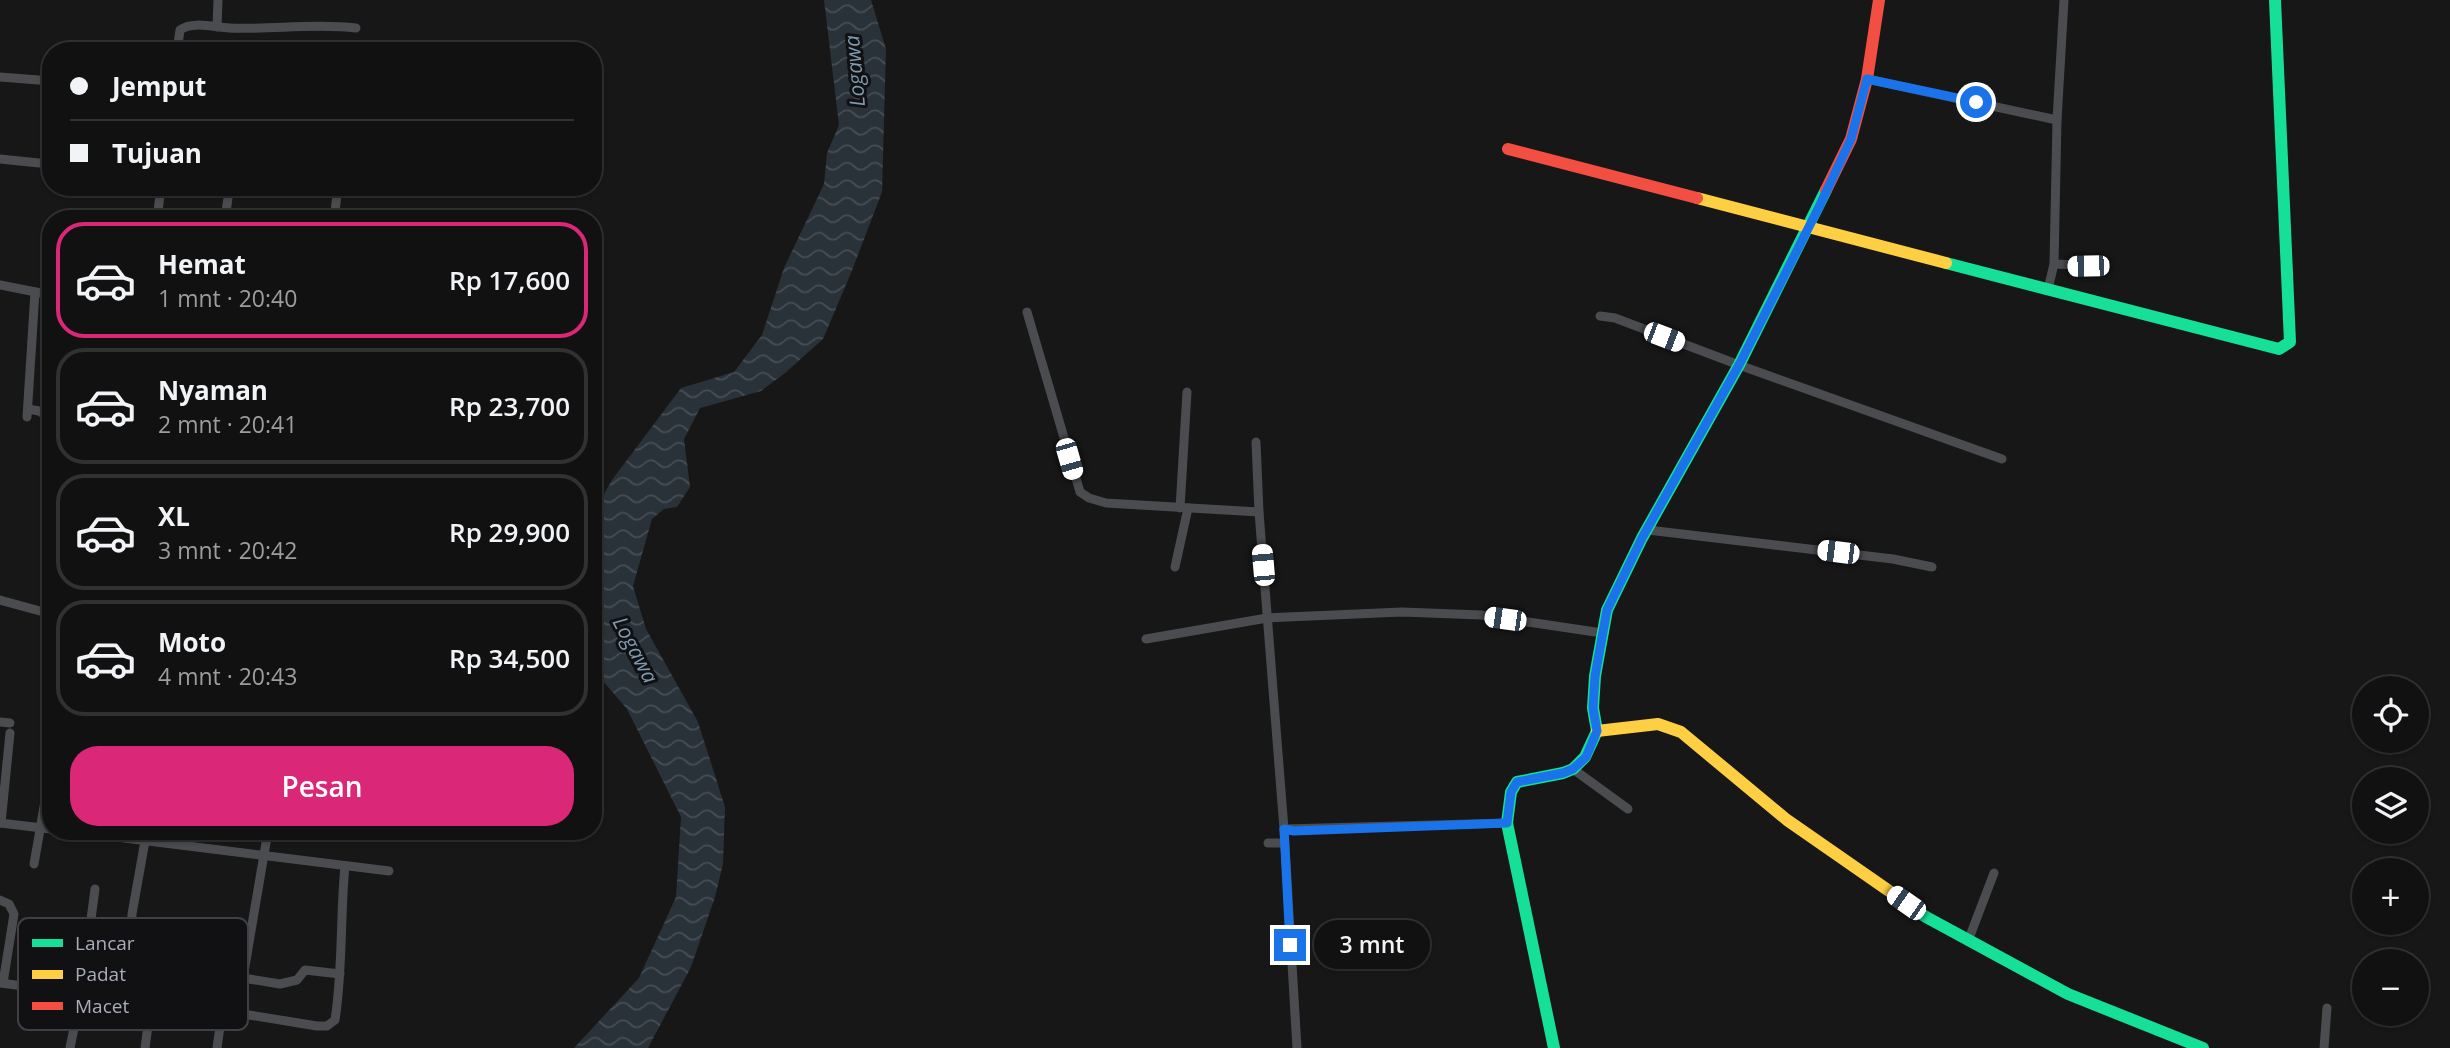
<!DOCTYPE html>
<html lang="id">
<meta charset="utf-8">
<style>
body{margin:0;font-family:"Open Sans",sans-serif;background:#1a1a1a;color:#f1f3f6;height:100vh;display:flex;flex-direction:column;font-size:26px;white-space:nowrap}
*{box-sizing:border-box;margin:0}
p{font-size:23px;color:#9c9d9f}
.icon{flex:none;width:38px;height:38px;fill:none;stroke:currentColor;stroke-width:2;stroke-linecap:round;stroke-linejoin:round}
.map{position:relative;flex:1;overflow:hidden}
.panel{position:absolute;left:42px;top:210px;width:560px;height:630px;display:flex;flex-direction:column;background:#111;border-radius:28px;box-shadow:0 2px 5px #0004,0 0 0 2px #303131}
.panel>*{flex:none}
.guide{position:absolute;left:42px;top:42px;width:560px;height:154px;border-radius:28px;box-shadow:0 2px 5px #0004,0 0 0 2px #303131;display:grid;align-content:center;height:154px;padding:0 28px;background:#111}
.fabs{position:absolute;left:2352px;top:676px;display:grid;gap:14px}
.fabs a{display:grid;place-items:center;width:77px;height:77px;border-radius:50%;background:#111;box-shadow:0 2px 5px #0004,0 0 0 2px #303131;font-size:35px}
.end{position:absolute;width:32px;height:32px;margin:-16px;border:9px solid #1a73e8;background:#fff;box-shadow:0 0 0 4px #fff}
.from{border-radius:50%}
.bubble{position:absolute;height:49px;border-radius:24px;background:#111;box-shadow:0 2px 5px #0004,0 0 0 2px #303131;font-size:23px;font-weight:600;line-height:49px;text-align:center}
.car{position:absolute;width:21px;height:42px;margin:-21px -10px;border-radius:9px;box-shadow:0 0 5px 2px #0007;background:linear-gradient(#fff 24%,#345 0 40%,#fff 0 76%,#345 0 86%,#fff 0)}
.guide b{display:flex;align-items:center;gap:24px;height:66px;font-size:26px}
.guide b+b{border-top:2px solid #303131}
.guide i{width:18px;height:18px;background:#f1f3f6}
ul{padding:12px 0 0;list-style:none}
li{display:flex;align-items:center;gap:21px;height:116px;margin:0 14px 10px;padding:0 14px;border:4px solid #303131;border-radius:28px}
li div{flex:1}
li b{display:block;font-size:26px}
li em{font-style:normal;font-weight:600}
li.active{border-color:#db2777}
li>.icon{width:63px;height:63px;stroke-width:1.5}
.primary-button{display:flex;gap:14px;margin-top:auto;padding:14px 28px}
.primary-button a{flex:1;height:80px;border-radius:28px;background:#db2777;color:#fff;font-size:28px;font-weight:600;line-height:80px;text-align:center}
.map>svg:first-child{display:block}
</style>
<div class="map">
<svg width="2450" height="1048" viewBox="0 0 2450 1048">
<defs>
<pattern id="water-waves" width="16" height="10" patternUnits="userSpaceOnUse" patternTransform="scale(1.75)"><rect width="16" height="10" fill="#2a3239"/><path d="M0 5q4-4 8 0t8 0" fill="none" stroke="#464d54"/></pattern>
</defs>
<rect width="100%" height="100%" fill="#171717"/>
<path fill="url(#water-waves)" d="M 824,0 L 871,0 L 886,49 L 882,192 L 851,273 L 823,339 L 785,373 L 761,391 L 700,408 L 684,439 L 690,487 L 677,507 L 664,509 L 652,519 L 633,586 L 646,629 L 698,722 L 725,807 L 723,864 L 715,897 L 691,967 L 648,1048 L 574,1048 L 639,978 L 676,897 L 681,817 L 627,709 L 597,674 L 593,665 L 593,513 L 612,480 L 681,388 L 734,372 L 762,335 L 784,268 L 824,184 L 827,153 L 839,125 Z"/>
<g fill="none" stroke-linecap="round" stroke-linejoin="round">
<g stroke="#4b4c50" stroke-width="9">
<path d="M 217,27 L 218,0"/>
<path d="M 177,51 L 180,30 C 191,21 214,27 229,28 C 271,30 314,23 356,28"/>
<path d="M 0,77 L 51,81"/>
<path d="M 1867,79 L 2057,120"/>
<path d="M 0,159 L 39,163"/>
<path d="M 252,217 L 261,219"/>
<path d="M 157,219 L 161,187"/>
<path d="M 225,219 L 228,198"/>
<path d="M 334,219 L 338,187"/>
<path d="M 2054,264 L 2105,266"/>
<path d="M 0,285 L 51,295"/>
<path d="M 2048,289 L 2054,264 L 2057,120 L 2064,0"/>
<path d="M 1027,312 L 1080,492 L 1089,498 L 1106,503 L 1259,512"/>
<path d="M 1600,316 L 1615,318 L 1739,365 L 2002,459"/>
<path d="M 28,409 L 39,411 L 51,418"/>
<path d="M 27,417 L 35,292"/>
<path d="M 1256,442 L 1259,512 L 1284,829 L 1507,823"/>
<path d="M 1180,508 L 1187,392"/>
<path d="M 1648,530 L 1893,559 L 1932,567"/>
<path d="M 1175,567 L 1188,508"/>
<path d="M 0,600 L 51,614"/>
<path d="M 1146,639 L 1267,618 L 1402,612 L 1481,615 L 1602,633"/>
<path d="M 0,722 L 10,723"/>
<path d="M 1573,769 L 1628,809"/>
<path d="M 0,823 L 51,829"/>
<path d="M 1,823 L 10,733"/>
<path d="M 1284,829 L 1297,1048"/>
<path d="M 68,831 L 389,871"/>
<path d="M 1268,843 L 1284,843"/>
<path d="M 34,864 L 45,801 L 51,786"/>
<path d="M 0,900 L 9,904 L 14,914 L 3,983"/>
<path d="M 131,941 L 132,914 L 145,841"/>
<path d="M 1968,941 L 1994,873"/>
<path d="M 243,978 L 280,984 L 297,980 L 305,970 L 340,974"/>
<path d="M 0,983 L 222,1012"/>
<path d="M 237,1013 L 317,1026 L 327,1026 L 335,1020 C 343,969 340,917 345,866"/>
<path d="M 70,1048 L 81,994 L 95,889"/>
<path d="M 145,1048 L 151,1003"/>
<path d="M 217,1048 L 222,1012 L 237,1013 L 268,831"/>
<path d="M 2324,1048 L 2327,1008"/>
</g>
<g stroke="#16e098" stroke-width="12">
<path d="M 1946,263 L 2279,349 L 2290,342 L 2275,0"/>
<path d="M 1905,902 L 1926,917 L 2068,994 L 2203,1048"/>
<path d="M 1554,1048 L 1507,823 L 1511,792 L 1517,782 L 1563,773 L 1573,769 L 1585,757 L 1597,731 L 1593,708 L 1595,676 L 1607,610 L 1642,538 L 1739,365 L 1826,190"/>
</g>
<g stroke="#ffcf43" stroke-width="12">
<path d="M 1697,198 L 1946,263"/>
<path d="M 1597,731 L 1658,724 L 1681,732 L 1787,820 L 1905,902"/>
</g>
<g stroke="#f24e42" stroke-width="12">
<path d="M 1508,149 L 1697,198"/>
<path d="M 1826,190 L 1851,139 L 1867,79 L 1879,0"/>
</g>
</g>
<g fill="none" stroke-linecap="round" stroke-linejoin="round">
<path stroke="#1a73e8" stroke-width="9" d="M 1290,945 L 1284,829 L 1294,831 L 1507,823 L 1511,792 L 1517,782 L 1563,773 L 1573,769 L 1586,757 L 1597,731 L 1593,708 L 1595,676 L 1607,610 L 1642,538 L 1739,365 L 1819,207 L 1851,139 L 1867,79 L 1976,102"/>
</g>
<g text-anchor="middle" stroke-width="6" stroke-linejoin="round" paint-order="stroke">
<g font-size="21" font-style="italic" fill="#7f9bb3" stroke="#111113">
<text transform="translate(855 71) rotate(-95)" y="7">Logawa</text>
<text transform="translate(635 650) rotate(62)" y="7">Logawa</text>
</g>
</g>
<rect x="18" y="918" width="230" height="112" rx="10" fill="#111113" stroke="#3e4045" stroke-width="2"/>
<rect x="32" y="939" width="31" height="8" fill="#16e098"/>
<rect x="32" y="970" width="31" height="9" fill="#ffcf43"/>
<rect x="32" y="1002" width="31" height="8" fill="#f24e42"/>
<g font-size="19" fill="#a8adb8">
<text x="75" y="950">Lancar</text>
<text x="75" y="981">Padat</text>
<text x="75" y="1013">Macet</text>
</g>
</svg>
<div class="fabs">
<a><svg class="icon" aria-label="locate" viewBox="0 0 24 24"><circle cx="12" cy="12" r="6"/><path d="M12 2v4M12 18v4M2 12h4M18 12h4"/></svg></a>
<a><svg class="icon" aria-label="layers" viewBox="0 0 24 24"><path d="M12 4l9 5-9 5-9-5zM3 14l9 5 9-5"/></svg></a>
<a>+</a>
<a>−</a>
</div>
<i class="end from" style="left:1976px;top:102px"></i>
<i class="end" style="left:1290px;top:945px"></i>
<div class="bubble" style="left:1314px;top:920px;width:116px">3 mnt</div>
<i class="car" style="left:2088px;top:266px;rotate:269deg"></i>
<i class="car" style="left:1664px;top:337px;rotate:111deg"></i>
<i class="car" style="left:1069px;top:459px;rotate:164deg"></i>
<i class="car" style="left:1838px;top:552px;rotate:277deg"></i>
<i class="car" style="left:1263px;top:565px;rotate:355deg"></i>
<i class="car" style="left:1505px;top:619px;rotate:278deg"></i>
<i class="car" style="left:1906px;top:903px;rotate:305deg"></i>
<div class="guide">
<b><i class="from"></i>Jemput</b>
<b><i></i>Tujuan</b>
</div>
<section class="panel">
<ul>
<li class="active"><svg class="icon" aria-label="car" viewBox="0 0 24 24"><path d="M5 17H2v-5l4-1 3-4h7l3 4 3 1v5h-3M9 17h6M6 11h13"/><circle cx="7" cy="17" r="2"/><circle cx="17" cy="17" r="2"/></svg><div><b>Hemat</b><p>1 mnt · 20:40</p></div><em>Rp 17,600</em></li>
<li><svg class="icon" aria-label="car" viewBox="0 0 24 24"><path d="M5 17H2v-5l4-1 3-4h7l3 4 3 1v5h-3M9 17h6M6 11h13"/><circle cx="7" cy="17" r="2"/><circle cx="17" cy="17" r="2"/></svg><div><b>Nyaman</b><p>2 mnt · 20:41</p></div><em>Rp 23,700</em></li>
<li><svg class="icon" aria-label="car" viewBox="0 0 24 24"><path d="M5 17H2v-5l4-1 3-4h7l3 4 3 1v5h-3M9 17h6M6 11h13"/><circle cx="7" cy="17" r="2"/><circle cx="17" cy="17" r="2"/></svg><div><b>XL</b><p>3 mnt · 20:42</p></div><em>Rp 29,900</em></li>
<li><svg class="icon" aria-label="car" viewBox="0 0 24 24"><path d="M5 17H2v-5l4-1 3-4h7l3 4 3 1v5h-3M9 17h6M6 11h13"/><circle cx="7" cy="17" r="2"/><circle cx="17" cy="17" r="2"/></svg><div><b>Moto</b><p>4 mnt · 20:43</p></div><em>Rp 34,500</em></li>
</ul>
<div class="primary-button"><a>Pesan</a></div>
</section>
</div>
